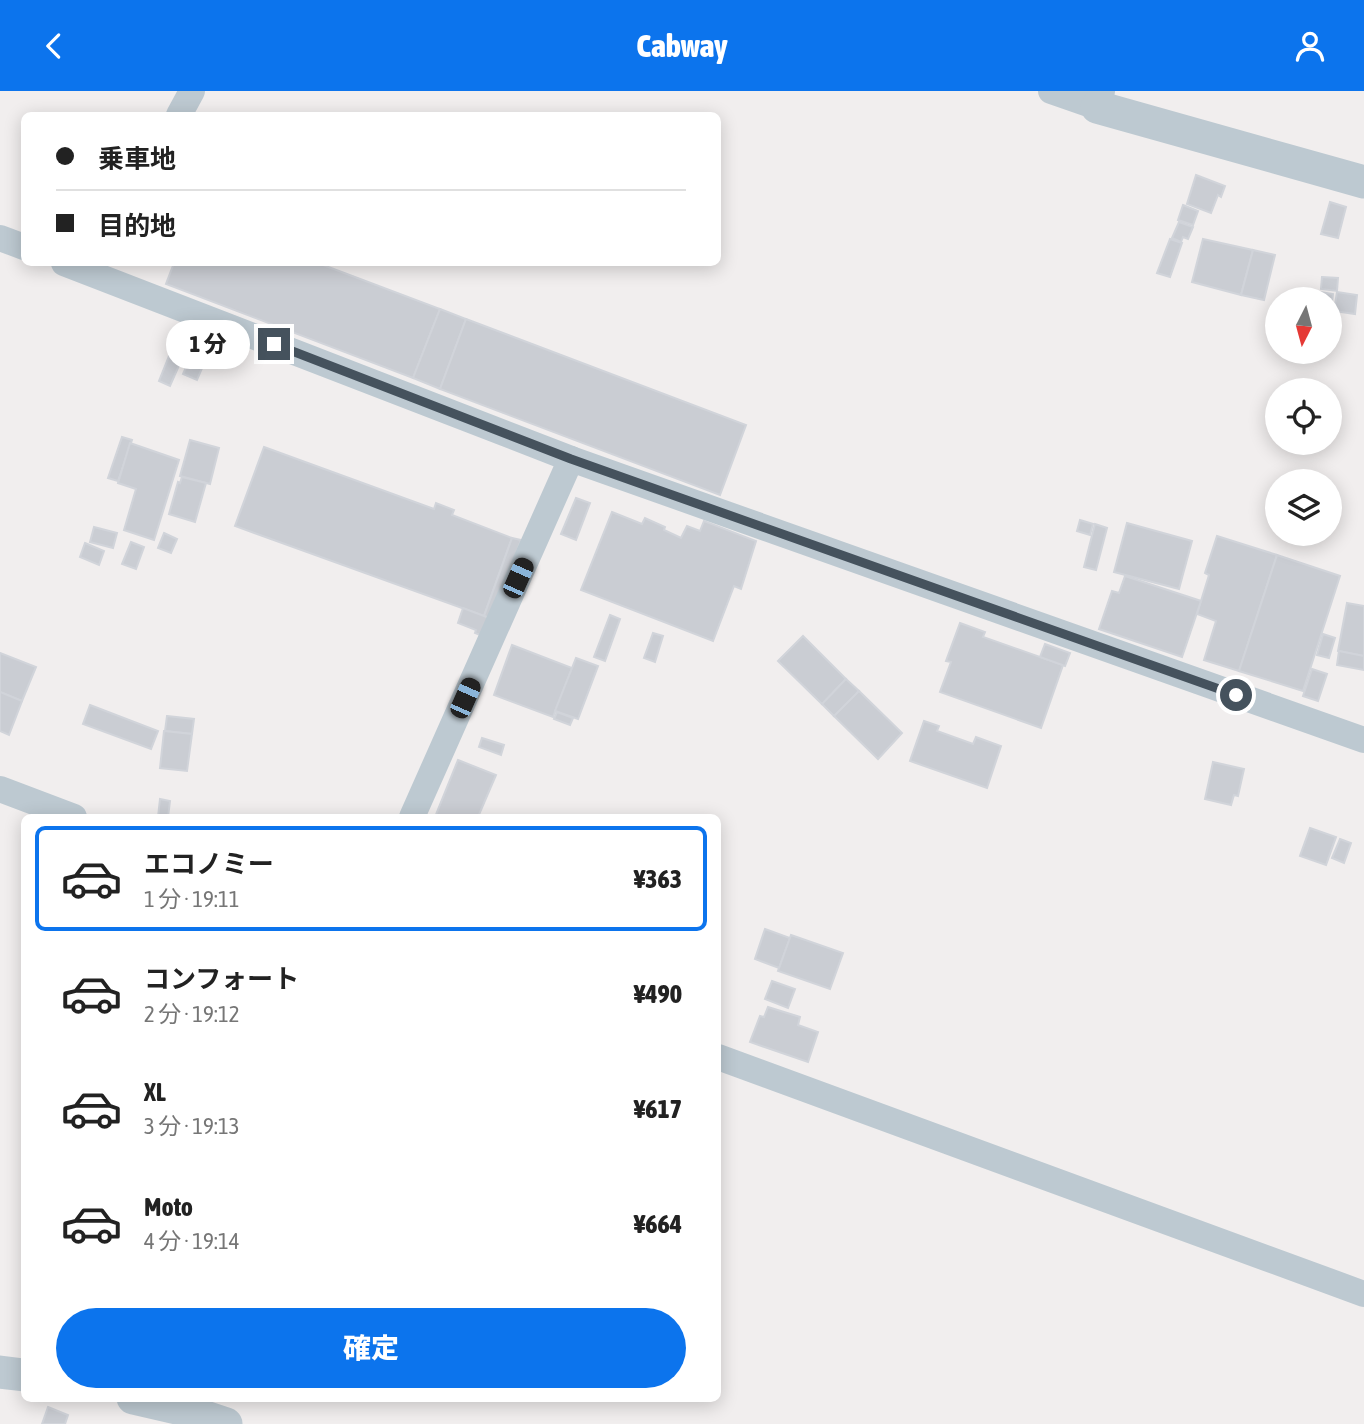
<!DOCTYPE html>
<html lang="ja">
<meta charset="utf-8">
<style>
body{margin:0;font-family:"Asap Condensed","Noto Sans JP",sans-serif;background:#f2f2f2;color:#222;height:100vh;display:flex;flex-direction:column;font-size:26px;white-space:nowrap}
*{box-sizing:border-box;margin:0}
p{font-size:23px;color:#767676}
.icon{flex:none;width:38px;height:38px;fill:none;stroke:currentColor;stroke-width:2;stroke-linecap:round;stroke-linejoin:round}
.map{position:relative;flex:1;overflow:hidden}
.panel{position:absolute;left:21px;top:723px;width:700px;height:588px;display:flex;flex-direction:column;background:#fff;border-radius:10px;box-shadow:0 4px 18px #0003}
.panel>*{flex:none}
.top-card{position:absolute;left:21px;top:21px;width:700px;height:154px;border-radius:10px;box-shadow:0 4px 18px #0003;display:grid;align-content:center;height:154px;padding:0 35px;background:#fff}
.needle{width:46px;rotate:186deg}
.controls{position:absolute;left:1265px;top:196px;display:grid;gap:14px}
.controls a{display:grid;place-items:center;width:77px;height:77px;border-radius:50%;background:#fff;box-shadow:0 4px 18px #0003;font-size:35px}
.end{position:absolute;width:32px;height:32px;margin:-16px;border:9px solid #45525d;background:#fff;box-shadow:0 0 0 4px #fff}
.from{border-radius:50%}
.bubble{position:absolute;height:49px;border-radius:24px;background:#fff;box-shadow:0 4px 18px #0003;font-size:23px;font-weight:800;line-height:49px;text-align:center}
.car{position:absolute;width:21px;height:42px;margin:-21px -10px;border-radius:9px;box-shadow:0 0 5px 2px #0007;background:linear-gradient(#222 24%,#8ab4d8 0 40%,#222 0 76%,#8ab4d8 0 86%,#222 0)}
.top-card b{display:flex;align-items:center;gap:24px;height:66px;font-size:26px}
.top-card b+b{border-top:2px solid #e0e0e0}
.top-card i{width:18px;height:18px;background:#222}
ul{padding:12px 0 0;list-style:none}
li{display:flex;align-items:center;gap:21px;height:105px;margin:0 14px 10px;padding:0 21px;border:4px solid transparent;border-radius:10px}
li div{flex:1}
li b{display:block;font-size:26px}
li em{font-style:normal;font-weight:800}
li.selected{border-color:#0c74ed}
li>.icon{width:63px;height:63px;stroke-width:1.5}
.cta{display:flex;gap:14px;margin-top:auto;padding:14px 35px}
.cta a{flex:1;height:80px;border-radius:42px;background:#0c74ed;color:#fff;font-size:28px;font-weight:800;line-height:80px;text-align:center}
header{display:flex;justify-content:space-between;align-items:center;height:91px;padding:0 35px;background:#0c74ed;color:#fff;font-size:32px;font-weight:800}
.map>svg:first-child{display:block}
</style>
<header><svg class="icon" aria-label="back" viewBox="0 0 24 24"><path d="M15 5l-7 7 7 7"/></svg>Cabway<svg class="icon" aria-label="person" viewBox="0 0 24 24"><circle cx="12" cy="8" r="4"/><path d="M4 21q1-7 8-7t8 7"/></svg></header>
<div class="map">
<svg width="1364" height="1333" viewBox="0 0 1364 1333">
<rect width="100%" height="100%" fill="#f1eeee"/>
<g fill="#cacdd3" stroke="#d1d4da" stroke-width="2">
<path d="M 1196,84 L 1225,95 L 1221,106 L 1218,104 L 1211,122 L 1187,113 Z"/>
<path d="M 1330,111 L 1346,116 L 1338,147 L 1321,143 Z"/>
<path d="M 1183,114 L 1198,120 L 1193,134 L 1178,129 Z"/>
<path d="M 1179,131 L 1193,136 L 1188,148 L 1183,146 L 1181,151 L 1172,147 Z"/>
<path d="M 1170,148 L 1182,152 L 1170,186 L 1157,182 Z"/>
<path d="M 1203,148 L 1253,159 L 1241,204 L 1192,191 Z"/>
<path d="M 1253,159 L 1275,164 L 1264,209 L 1241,204 Z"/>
<path d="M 174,172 L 318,172 L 440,218 L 413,287 L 166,193 Z"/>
<path d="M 1322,186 L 1338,187 L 1337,200 L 1321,198 Z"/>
<path d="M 1308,199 L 1333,203 L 1331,220 L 1330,208 L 1298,208 L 1299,201 L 1307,202 Z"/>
<path d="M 1337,201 L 1357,204 L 1355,223 L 1334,220 Z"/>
<path d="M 440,218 L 466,228 L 440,298 L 413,287 Z"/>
<path d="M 466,228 L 746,334 L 720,404 L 440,298 Z"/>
<path d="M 179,240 L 192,245 L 170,295 L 159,290 Z"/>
<path d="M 196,248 L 207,252 L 202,263 L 192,259 Z"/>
<path d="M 191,265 L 205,270 L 197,289 L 183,283 Z"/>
<path d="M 122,346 L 132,349 L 118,390 L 108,387 Z"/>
<path d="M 190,349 L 219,357 L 210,393 L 180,385 Z"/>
<path d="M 130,352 L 179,369 L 154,449 L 124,439 L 136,398 L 118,392 Z"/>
<path d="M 264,356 L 434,418 L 436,412 L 454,419 L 452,424 L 512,447 L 484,525 L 235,435 Z"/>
<path d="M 182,386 L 206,392 L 195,431 L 169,423 L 178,391 L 180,392 Z"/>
<path d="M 576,407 L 590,412 L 576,449 L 561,443 Z"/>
<path d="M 612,421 L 642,433 L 645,427 L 665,436 L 664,439 L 681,447 L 687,435 L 700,440 L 704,430 L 756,450 L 741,498 L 734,495 L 713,550 L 581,499 Z"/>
<path d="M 1080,429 L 1093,433 L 1090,444 L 1077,440 Z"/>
<path d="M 1127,432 L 1192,450 L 1179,498 L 1114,481 Z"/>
<path d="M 1095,433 L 1107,437 L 1096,479 L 1084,476 Z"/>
<path d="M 94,436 L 117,442 L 113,457 L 90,451 Z"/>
<path d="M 164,442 L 177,448 L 171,462 L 158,457 Z"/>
<path d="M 1217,445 L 1277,464 L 1239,580 L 1204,569 L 1216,530 L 1197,523 L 1209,484 L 1205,482 Z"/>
<path d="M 512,447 L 521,449 L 492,528 L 484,525 Z"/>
<path d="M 131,451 L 144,456 L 136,478 L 122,473 Z"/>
<path d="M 85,452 L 104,460 L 99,474 L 80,466 Z"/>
<path d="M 1277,464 L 1340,485 L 1303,600 L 1239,580 Z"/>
<path d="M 1125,485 L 1201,510 L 1182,566 L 1099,538 L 1112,500 L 1119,502 Z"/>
<path d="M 1347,512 L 1364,515 L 1364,565 L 1338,560 Z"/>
<path d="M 463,517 L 492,528 L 485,546 L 475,542 L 476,539 L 458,532 Z"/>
<path d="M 610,524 L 620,528 L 605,570 L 594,566 Z"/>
<path d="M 960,532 L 985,541 L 983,546 L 1063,574 L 1041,637 L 940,601 L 951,571 L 946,570 Z"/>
<path d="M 653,542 L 663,545 L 655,571 L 644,567 Z"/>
<path d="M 1323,543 L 1335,547 L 1329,567 L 1317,564 Z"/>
<path d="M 803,545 L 846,588 L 822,613 L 778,570 Z"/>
<path d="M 1045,553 L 1070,562 L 1065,575 L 1040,566 Z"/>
<path d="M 512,554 L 572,577 L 553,626 L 494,604 Z"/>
<path d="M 1339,560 L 1364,565 L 1364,579 L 1337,574 Z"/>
<path d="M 0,562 L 36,576 L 22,610 L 0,601 Z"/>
<path d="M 576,567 L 598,575 L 578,628 L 555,620 Z"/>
<path d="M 1312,578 L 1327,583 L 1318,610 L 1303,605 Z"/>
<path d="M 846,588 L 859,600 L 834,625 L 822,613 Z"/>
<path d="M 859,600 L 902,642 L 878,668 L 834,625 Z"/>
<path d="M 0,601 L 22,610 L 9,644 L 0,640 Z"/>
<path d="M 90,614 L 158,640 L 151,658 L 83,633 Z"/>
<path d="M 557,621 L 573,627 L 570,634 L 554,628 Z"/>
<path d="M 167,625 L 194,628 L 192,643 L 165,640 Z"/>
<path d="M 924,630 L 939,635 L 937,640 L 973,653 L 976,646 L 1001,655 L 987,697 L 910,670 Z"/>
<path d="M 164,640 L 192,643 L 187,680 L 160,677 Z"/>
<path d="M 482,647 L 504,654 L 501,664 L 479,656 Z"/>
<path d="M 458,669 L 496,684 L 478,726 L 435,726 Z"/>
<path d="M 1213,671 L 1244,678 L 1238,705 L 1234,704 L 1231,714 L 1205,708 Z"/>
<path d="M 160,708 L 170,710 L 168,726 L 158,726 Z"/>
<path d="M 1310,737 L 1336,746 L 1326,774 L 1300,765 Z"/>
<path d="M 1340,748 L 1351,752 L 1344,772 L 1332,767 Z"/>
<path d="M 765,838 L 790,847 L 779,877 L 755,868 Z"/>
<path d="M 791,844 L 843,862 L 830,898 L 778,880 Z"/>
<path d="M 772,890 L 795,898 L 788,917 L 765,908 Z"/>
<path d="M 768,916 L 800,926 L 798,934 L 818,941 L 808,971 L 750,951 L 760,925 L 764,926 Z"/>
<path d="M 48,1316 L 68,1324 L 65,1333 L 42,1333 Z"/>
</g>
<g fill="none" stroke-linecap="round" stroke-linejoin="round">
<g stroke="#bdc9d1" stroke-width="26">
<path d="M 1051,0 L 1097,16 L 1102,0"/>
<path d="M 179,24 L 192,0"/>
<path d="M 0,147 L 24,156"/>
<path d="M 64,172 L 571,368 L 1364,649"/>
<path d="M 0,698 L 74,726"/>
<path d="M 412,726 L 571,368"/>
<path d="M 718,966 L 1364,1203"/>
</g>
<g stroke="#bdc9d1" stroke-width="33">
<path d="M 1097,16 L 1364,91"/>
<path d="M 0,1281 L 24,1284"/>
<path d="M 133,1307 L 181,1318 L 226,1333"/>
</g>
</g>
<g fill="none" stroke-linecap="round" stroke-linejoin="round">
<path stroke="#45525d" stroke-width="9" d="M 274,253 L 571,368 L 1236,604"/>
</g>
</svg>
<div class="controls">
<a><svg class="needle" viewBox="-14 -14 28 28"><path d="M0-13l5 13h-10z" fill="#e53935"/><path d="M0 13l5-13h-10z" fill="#767676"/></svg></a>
<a><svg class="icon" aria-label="locate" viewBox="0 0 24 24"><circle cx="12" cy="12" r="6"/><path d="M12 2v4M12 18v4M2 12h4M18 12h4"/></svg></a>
<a><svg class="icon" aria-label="layers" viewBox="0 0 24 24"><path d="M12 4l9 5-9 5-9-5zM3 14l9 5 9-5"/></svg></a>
</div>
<i class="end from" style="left:1236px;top:604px"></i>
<i class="end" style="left:274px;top:253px"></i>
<div class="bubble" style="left:166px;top:229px;width:84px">1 分</div>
<i class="car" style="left:518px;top:487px;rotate:24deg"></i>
<i class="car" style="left:465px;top:607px;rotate:24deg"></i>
<div class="top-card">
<b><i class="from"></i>乗車地</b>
<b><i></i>目的地</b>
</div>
<section class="panel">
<ul>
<li class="selected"><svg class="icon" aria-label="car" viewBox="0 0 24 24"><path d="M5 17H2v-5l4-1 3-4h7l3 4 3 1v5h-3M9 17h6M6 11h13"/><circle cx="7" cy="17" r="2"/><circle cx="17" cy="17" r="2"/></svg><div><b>エコノミー</b><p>1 分 · 19:11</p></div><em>¥363</em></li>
<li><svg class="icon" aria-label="car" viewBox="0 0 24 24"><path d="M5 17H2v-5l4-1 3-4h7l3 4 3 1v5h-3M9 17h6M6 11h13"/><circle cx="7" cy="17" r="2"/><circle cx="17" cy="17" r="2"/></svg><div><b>コンフォート</b><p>2 分 · 19:12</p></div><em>¥490</em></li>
<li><svg class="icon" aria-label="car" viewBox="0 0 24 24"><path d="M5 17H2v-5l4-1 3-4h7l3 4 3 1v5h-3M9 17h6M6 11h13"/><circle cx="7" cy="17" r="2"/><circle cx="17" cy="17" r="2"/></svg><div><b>XL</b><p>3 分 · 19:13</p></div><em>¥617</em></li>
<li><svg class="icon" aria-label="car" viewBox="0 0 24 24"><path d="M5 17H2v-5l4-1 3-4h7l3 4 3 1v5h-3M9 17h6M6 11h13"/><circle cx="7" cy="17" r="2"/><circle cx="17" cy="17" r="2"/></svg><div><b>Moto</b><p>4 分 · 19:14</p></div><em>¥664</em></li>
</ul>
<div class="cta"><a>確定</a></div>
</section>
</div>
